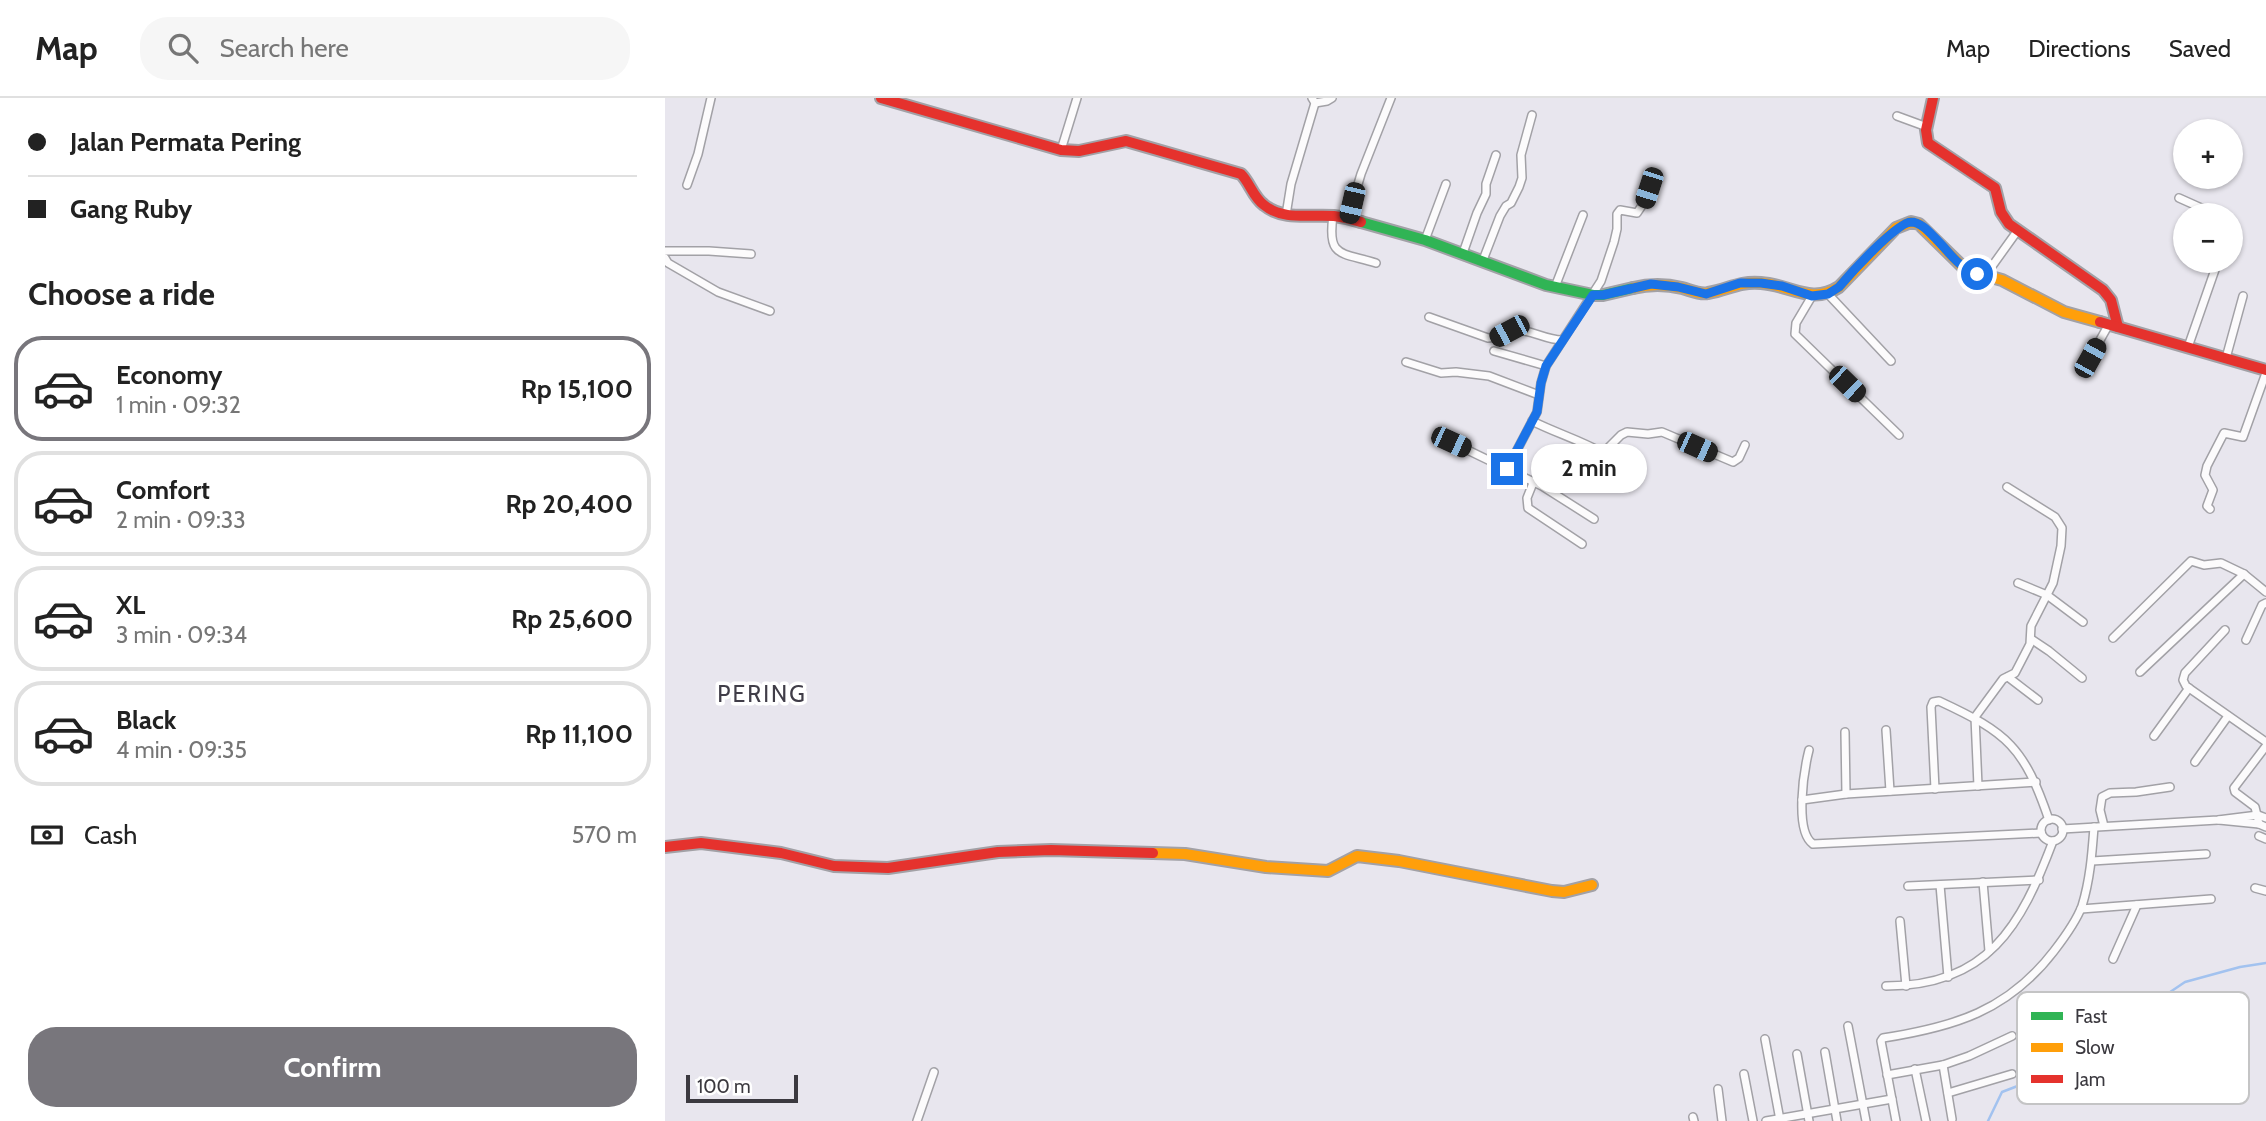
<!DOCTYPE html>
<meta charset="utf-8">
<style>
body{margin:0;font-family:Cabin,sans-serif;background:#f6f6f6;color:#222;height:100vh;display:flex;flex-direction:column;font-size:26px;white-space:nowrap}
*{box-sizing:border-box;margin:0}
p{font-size:23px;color:#767676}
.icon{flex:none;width:38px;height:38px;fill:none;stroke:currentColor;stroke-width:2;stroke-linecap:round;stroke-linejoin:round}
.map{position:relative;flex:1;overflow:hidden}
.details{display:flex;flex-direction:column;background:#fff;width:665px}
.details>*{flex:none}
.top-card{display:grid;align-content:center;height:154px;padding:0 28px;background:#fff}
.tools{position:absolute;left:1508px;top:21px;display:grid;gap:14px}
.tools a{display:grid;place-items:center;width:70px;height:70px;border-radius:50%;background:#fff;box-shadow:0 2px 5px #0004;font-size:35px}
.scale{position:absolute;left:21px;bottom:18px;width:112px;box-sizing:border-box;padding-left:7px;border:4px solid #3b393f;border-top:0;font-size:19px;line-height:24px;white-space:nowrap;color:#3b393f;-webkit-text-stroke:5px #fff;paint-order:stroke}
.end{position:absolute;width:32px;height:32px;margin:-16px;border:9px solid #1a73e8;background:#fff;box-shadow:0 0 0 4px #fff}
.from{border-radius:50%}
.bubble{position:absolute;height:49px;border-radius:24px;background:#fff;box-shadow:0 2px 5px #0004;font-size:23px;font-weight:700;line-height:49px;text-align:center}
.car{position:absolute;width:21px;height:42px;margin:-21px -10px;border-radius:9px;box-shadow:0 0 5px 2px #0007;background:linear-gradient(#222 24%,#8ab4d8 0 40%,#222 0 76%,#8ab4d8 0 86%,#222 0)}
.top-card b{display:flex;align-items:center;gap:24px;height:66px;font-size:26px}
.top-card b+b{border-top:2px solid #e0e0e0}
.top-card i{width:18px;height:18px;background:#222}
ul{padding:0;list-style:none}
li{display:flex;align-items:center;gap:21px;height:105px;margin:0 14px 10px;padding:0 14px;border:4px solid #e0e0e0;border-radius:28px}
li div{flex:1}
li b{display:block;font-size:26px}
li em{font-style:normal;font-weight:700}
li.current{border-color:#78767c}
li>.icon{width:63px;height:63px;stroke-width:1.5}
h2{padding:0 28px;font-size:32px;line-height:84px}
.pay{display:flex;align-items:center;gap:18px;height:77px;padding:0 28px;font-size:26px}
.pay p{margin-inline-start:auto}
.primary-button{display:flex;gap:14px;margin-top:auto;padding:14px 28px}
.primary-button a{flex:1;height:80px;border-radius:28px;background:#78767c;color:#fff;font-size:28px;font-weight:700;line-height:80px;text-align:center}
header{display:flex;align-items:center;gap:42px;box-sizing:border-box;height:98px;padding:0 35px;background:#fff;border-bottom:2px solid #e0e0e0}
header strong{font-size:33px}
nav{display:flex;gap:38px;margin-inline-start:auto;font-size:24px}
.search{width:490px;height:63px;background:#f6f6f6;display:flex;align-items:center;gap:18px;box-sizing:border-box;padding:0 24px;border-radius:28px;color:#767676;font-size:26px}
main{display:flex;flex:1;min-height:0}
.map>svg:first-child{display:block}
</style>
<header>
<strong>Map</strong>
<div class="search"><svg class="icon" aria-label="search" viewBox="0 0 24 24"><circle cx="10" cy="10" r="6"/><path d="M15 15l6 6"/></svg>Search here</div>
<nav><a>Map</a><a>Directions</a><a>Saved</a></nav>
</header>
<main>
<section class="details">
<div class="top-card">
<b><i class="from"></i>Jalan Permata Pering</b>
<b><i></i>Gang Ruby</b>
</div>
<h2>Choose a ride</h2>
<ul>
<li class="current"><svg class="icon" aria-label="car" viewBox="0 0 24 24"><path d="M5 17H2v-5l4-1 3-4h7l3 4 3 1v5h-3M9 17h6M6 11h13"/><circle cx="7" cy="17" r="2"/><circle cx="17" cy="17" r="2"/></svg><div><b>Economy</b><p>1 min · 09:32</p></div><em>Rp 15,100</em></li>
<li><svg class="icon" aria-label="car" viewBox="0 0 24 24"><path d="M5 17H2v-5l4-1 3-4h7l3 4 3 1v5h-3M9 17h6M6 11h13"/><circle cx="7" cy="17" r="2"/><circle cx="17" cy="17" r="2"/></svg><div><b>Comfort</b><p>2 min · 09:33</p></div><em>Rp 20,400</em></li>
<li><svg class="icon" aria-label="car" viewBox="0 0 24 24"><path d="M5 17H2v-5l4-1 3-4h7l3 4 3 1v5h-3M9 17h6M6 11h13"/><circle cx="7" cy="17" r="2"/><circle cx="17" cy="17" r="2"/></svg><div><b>XL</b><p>3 min · 09:34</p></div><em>Rp 25,600</em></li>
<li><svg class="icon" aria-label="car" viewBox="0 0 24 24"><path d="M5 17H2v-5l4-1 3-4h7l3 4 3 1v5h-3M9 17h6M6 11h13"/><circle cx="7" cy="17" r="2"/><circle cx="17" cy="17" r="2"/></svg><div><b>Black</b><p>4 min · 09:35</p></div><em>Rp 11,100</em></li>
</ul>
<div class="pay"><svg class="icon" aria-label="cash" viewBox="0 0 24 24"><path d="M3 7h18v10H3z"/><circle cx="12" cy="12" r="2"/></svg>Cash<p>570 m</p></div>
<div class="primary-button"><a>Confirm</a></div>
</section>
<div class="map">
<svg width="1601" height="1023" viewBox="0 0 1601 1023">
<rect width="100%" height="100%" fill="#e8e6ee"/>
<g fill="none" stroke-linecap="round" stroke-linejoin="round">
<path stroke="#a2c2ef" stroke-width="2.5" d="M 1323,1023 L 1337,994 L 1363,984 L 1397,986 L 1443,926 L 1471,917 L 1520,884 L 1575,869 L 1601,865"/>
<g stroke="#a2a1a6" stroke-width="10">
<g id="street">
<path d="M 650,5 L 662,3 L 667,0"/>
<path d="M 1232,18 L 1262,29"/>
<path d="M 396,52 L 412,0"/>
<path d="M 22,87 L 33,56 L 46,0"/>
<path d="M 1514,100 L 1552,117"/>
<path d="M 621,117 L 626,86 L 650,5 L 647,0"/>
<path d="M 668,118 C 662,160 676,154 711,165"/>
<path d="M 683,120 L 696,76 L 726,0"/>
<path d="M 1566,125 L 1566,130"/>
<path d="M 760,142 L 781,86"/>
<path d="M 0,153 L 44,153 L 86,156"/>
<path d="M 798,155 L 812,115 L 821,96 L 821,86 L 831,57"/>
<path d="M 0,160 L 3,165 L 53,194 L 105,213"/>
<path d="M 818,162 L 835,118 L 841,108 L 846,105 L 854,89 L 857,80 L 856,57 L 867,17"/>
<path d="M 1320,178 L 1353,132"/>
<path d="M 890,189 L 918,117"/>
<path d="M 1163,196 L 1226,263"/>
<path d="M 1147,198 L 1131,225 L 1130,236 L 1234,337"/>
<path d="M 764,219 L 823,240 C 833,240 841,231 851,232 C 867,232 881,242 897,242"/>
<path d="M 1523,249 L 1553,163"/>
<path d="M 829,253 L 881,268"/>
<path d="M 1425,260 L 1444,226"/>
<path d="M 1561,260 L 1578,198"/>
<path d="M 741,264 L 776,275 L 791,274 L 824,278 L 874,297"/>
<path d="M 867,323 C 891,335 915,342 938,355"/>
<path d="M 786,344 L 877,388 L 929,421"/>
<path d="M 842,371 L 872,314 L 876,285 L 881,268 L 936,183 L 949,144 L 952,131 L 952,116 L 955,112 L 972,115 L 980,103 L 984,90"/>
<path d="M 868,385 L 862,400 L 863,410 L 917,446"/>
<path d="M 923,386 L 938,355 L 956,337 L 962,334 L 983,336 L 997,334 L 1068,364 L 1074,360 L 1080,347"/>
<path d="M 1545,411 L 1542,408 L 1548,392 L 1540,377 L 1542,368 L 1559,335 L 1578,339 L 1601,275"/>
<path d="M 1353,485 L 1382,497 L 1418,524"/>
<path d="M 1560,532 L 1520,575 L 1518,582 L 1521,588 L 1601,644"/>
<path d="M 1448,540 L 1526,463 L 1539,467 L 1556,465 L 1579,476 L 1601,494"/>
<path d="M 1366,541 L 1384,553 L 1417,580"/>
<path d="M 1581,542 L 1597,507 L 1601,505"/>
<path d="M 1475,574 L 1579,476"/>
<path d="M 1343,579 L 1373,602"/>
<path d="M 1221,632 L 1225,693"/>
<path d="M 1180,634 L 1181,696"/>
<path d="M 1489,638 L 1524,590"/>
<path d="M 1144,652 C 1139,672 1129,733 1148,746 L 1376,735"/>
<path d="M 1530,664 L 1563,618"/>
<path d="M 1313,688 L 1310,619 L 1338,581 L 1350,575 L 1365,546 L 1366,528 L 1388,485 L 1396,448 L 1397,430 L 1390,419 L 1342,389"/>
<path d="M 1270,691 L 1266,609 L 1268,604 L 1274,603 C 1343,635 1359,649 1384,722"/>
<path d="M 1137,702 L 1181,696 L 1371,684"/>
<circle cx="1387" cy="732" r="11"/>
<path d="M 1554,722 L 1594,726 L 1601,729"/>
<path d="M 1594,726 L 1590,709 L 1570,694 L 1569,690 L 1601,648"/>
<path d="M 1439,728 L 1435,712 L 1437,699 L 1445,695 L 1471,694 L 1505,689"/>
<path d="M 1397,731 L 1553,722 L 1593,717 L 1601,720"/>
<path d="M 1594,738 L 1601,741"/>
<path d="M 1427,763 L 1541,756"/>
<path d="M 1318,784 L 1324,853"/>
<path d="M 1275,787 L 1283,879"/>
<path d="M 1243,788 L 1374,782"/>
<path d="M 1590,790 L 1601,793"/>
<path d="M 1416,811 L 1546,801"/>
<path d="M 1235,823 L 1241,888"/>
<path d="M 1448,861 L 1472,807"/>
<path d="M 1221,888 C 1323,888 1356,828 1388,743"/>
<path d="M 1183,928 L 1201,1023"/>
<path d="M 1100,941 L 1115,1022"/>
<path d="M 1160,954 L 1172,1023"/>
<path d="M 1132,956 L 1144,1023"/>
<path d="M 1278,967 L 1287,1021"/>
<path d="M 1250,971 L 1261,1023"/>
<path d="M 1079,976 L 1088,1023"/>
<path d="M 1222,977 L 1278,967 L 1304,958 L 1347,938"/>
<path d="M 1053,991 L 1057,1023"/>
<path d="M 1283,995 L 1347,976"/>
<path d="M 1028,1019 L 1029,1023"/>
<path d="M 252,1023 L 269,974"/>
<path d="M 1101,1023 L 1227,1001"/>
<path d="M 1231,1023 L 1216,943 L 1218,940 C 1289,929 1343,913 1389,853 C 1399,840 1411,824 1417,808 C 1425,782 1427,756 1429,729"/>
</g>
</g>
<g stroke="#a2a1a6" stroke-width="14">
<path id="fast" d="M 696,124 L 760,142 L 881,187 L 928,197 L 938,197 L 968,190"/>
</g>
<g stroke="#a2a1a6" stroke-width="14">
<g id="slow">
<path d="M 968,190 C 985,186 1000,186 1017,190 C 1025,192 1035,197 1043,195 C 1063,192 1073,183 1096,185 C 1126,187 1146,207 1174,189 L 1231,130 L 1246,124 L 1254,126 L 1301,172 L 1337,182 L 1399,214 L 1435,224"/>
<path d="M 488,755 L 520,756 L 601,769 L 663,773 L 692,758 L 734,763 L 887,793 L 899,794 L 927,787"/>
</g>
</g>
<g stroke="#a2a1a6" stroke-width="14">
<g id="jam">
<path d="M 216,0 L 396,52 L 414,53 L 461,43 L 576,76 C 585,85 588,99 599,107 C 618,123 646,116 669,118 C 678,119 687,121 696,124"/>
<path d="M 1268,0 L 1261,32 L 1263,45 L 1330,90 L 1336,114 L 1344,126 L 1438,192 L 1446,202 L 1453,229"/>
<path d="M 1435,224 L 1601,272"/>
<path d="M 0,749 L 36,745 L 116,755 L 169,768 L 223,770 L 333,754 L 386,752 L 488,755"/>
</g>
</g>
<use href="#street" stroke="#fcfbfc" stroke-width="7"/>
<use href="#fast" stroke="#30b455" stroke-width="10"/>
<use href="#slow" stroke="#ff9f0a" stroke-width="10"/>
<use href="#jam" stroke="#e5322d" stroke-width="10"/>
</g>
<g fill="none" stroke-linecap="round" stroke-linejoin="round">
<path stroke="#1a73e8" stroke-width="9" d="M 842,371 L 872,314 L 876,285 L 881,268 L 928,197 L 938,197 L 986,186 L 1013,189 L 1041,196 L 1075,185 L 1096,185 L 1117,188 L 1147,198 L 1163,196 L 1174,189 C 1185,176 1231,125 1246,124 C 1256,124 1265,135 1272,142 C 1285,155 1293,169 1312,176"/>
</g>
<g text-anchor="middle" stroke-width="7" stroke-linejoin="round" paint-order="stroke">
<g font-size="23" letter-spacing="2" fill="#403d48" stroke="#fff">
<text x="97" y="604">PERING</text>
</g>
</g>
<rect x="1352" y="894" width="232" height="112" rx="10" fill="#fff" stroke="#c4c4c5" stroke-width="2"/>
<rect x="1366" y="914" width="32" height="8" fill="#30b455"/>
<rect x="1366" y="945" width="32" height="9" fill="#ff9f0a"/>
<rect x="1366" y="977" width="32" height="8" fill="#e5322d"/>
<g font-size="19" fill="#3b393f">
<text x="1410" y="925">Fast</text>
<text x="1410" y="956">Slow</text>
<text x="1410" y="988">Jam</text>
</g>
</svg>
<div class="tools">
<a>+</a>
<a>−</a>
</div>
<div class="scale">100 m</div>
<i class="end from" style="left:1312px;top:176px"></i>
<i class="end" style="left:842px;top:371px"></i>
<div class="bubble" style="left:866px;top:346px;width:116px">2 min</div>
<i class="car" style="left:984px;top:90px;rotate:198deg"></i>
<i class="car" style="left:687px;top:105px;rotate:193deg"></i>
<i class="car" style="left:844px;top:233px;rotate:242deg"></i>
<i class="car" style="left:1425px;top:260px;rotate:29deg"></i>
<i class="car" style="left:1182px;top:286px;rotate:134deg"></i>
<i class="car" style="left:786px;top:344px;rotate:115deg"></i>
<i class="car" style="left:1032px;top:349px;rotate:114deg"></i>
</div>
</main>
